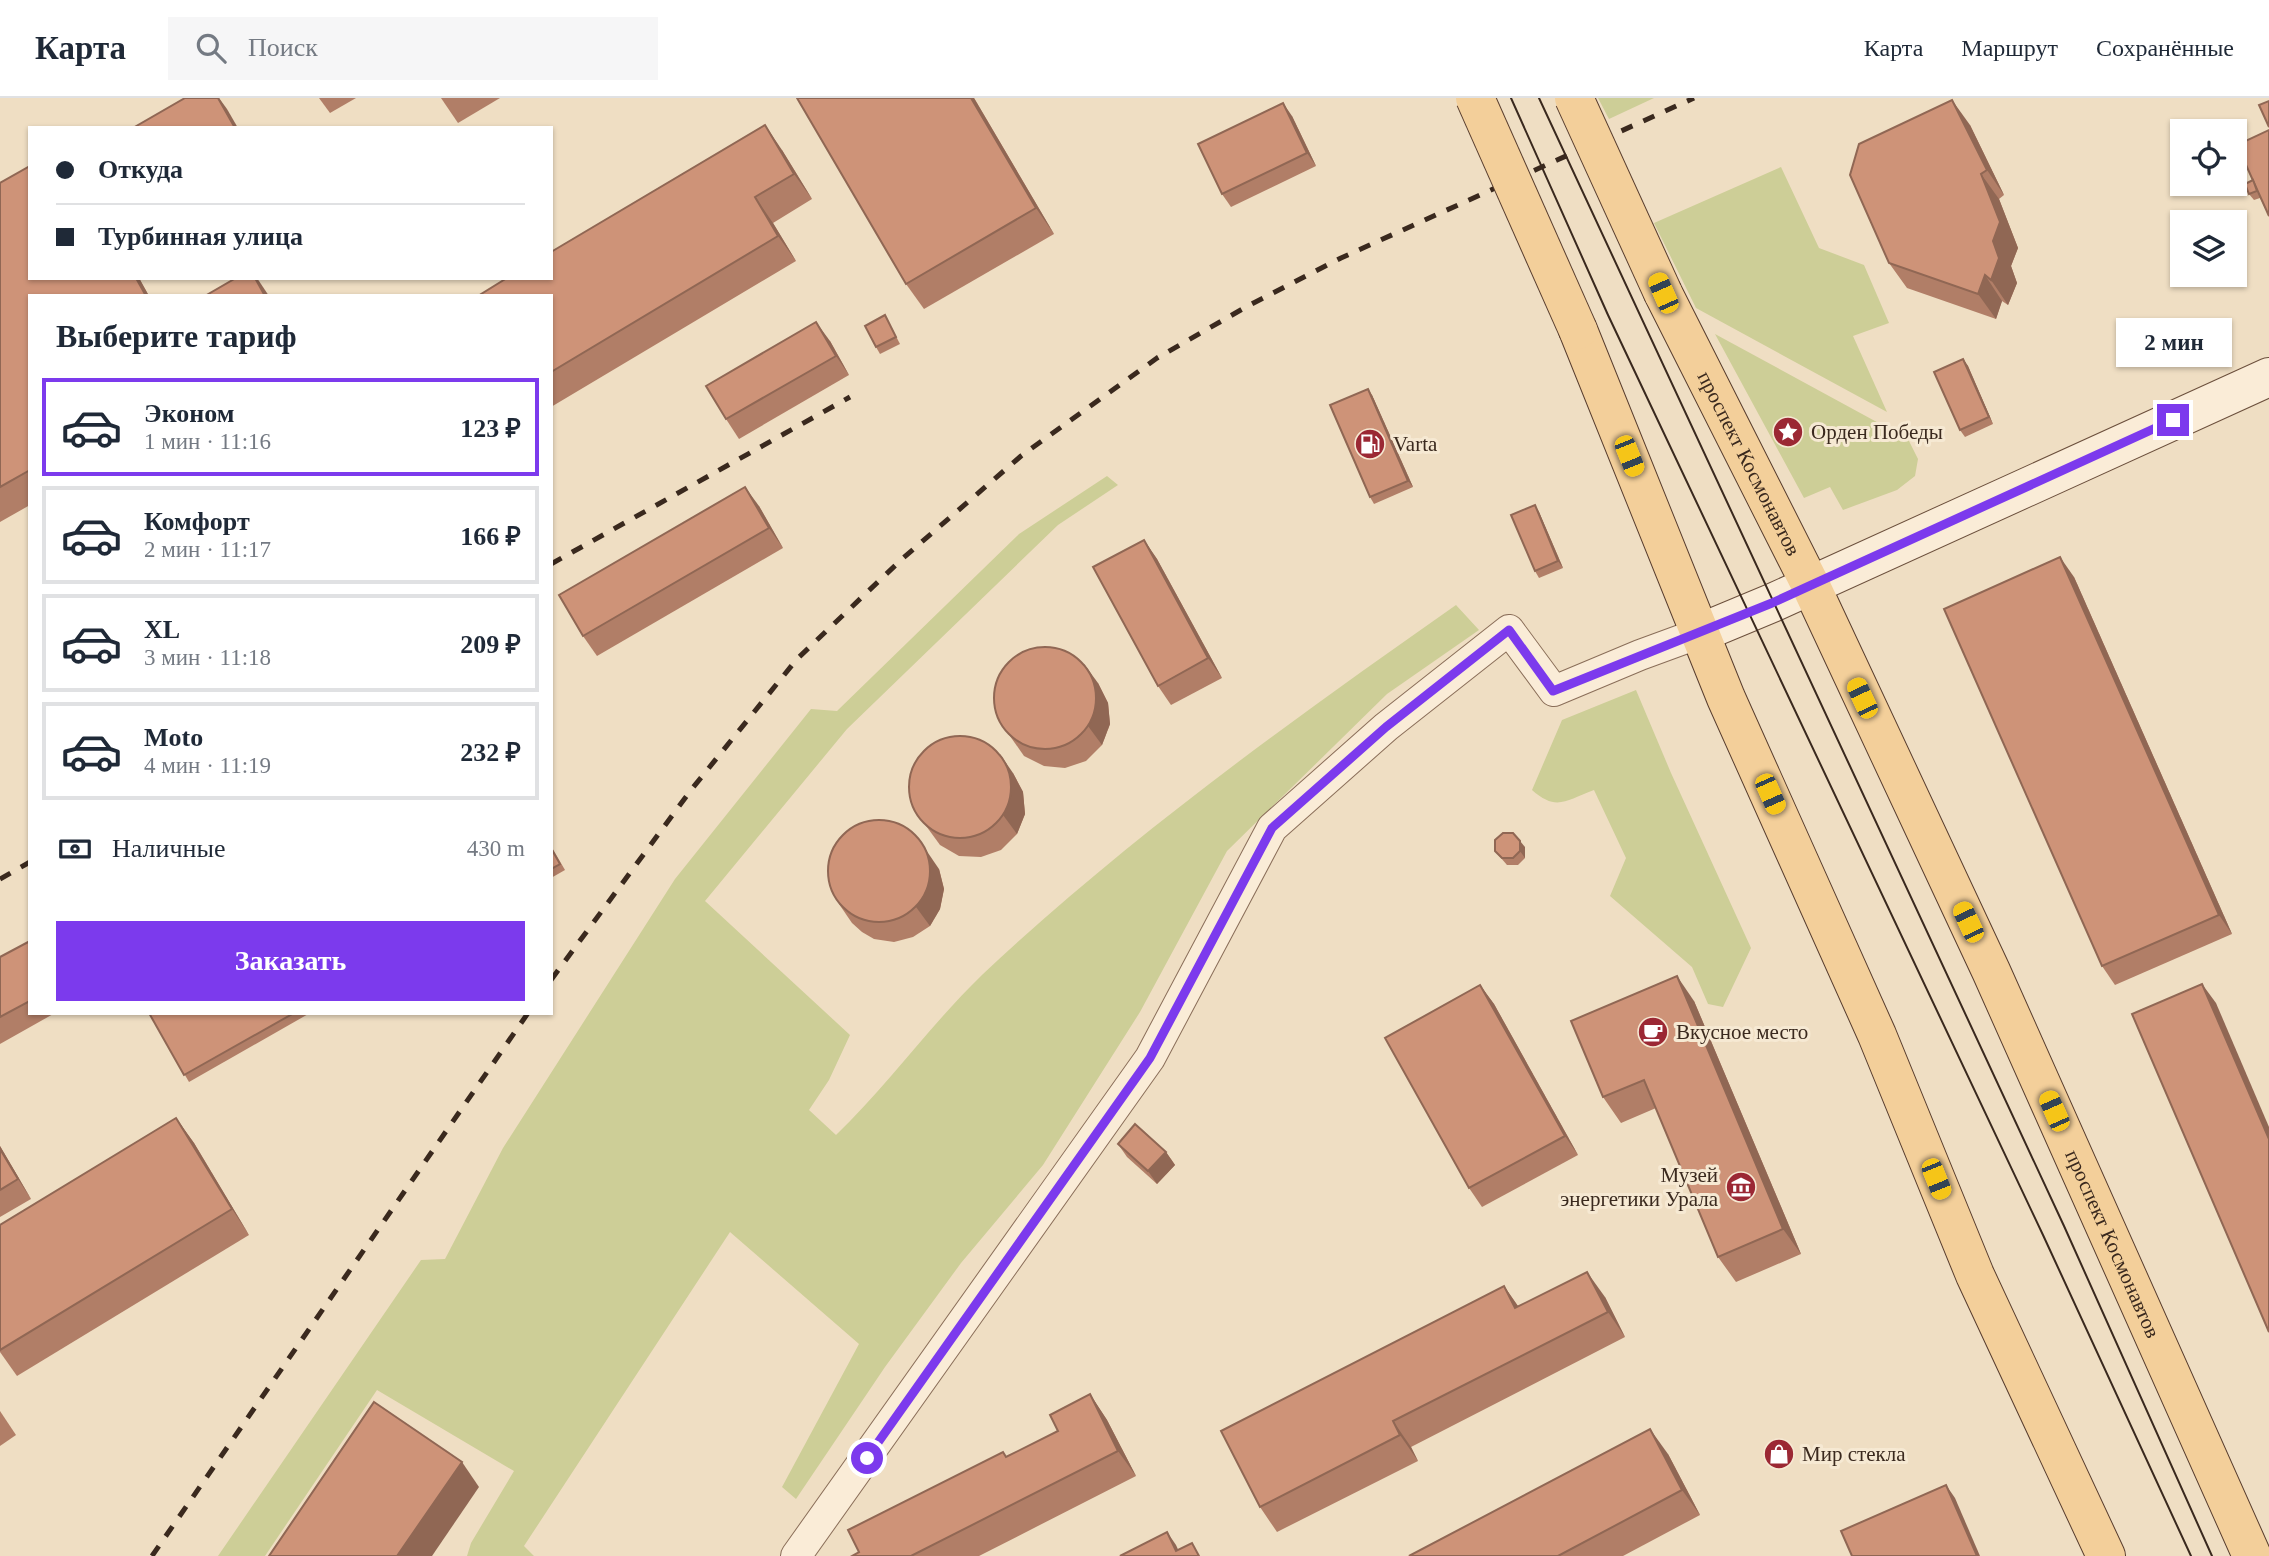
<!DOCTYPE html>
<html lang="ru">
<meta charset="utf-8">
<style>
body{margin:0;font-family:Georgia,serif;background:#f6f6f7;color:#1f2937;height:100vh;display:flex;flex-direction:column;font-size:26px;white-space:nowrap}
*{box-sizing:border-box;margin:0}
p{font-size:23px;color:#747a83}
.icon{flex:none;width:38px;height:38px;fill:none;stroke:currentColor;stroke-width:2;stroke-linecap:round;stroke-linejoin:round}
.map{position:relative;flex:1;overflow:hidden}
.side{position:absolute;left:28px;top:196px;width:525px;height:721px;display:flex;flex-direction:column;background:#fff;border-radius:0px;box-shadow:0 2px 5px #0004}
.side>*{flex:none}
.hud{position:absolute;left:28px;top:28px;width:525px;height:154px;border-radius:0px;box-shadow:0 2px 5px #0004;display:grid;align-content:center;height:154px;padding:0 28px;background:#fff}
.tools{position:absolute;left:2170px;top:21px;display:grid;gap:14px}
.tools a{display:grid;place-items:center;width:77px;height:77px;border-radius:0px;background:#fff;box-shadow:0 2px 5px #0004;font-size:35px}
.end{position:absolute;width:32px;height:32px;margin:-16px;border:9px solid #7c3aed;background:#fff;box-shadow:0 0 0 4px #fff}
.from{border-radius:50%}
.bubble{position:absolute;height:49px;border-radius:0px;background:#fff;box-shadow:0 2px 5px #0004;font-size:23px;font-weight:700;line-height:49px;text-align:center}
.car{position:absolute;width:21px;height:42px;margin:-21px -10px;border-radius:9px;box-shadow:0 0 5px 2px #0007;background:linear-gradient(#f5c518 24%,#345 0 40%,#f5c518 0 76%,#345 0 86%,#f5c518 0)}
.hud b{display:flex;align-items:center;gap:24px;height:66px;font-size:26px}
.hud b+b{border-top:2px solid #e0e1e3}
.hud i{width:18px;height:18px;background:#1f2937}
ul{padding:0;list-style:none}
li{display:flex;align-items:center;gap:21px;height:98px;margin:0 14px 10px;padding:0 14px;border:4px solid #e0e1e3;border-radius:0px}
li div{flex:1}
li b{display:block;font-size:26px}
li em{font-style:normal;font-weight:700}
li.current{border-color:#7c3aed}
li>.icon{width:63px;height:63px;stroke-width:1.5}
h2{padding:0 28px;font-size:32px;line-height:84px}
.pay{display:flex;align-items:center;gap:18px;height:77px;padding:0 28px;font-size:26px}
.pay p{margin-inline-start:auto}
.cta{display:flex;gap:14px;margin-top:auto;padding:14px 28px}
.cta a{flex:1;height:80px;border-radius:0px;background:#7c3aed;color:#fff;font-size:28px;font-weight:700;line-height:80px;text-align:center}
header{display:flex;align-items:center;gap:42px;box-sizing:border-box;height:98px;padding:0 35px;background:#fff;border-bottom:2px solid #e0e1e3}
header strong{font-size:33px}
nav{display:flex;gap:38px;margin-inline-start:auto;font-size:24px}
.search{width:490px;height:63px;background:#f6f6f7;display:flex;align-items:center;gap:18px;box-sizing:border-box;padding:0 24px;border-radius:0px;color:#747a83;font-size:26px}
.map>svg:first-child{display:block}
</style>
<header>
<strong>Карта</strong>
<div class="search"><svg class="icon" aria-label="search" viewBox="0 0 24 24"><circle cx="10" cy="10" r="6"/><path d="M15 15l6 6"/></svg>Поиск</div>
<nav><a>Карта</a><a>Маршрут</a><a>Сохранённые</a></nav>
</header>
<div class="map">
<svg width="2269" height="1458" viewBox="0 0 2269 1458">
<rect width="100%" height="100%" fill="#efdec3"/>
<g fill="#cdce97">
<path d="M 1598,0 L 1654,0 L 1609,21 Z"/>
<path d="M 1781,69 L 1819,150 L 1864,167 L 1889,225 L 1853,238 L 1887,314 L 1696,210 L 1654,125 Z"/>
<path d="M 1715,236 L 1908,341 L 1918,361 L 1915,378 L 1897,392 L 1843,412 L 1830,389 L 1804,400 Z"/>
<path d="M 1107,378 L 1118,387 L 1058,427 L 847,631 L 705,803 L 850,937 L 829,982 L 809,1012 L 836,1037 C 888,987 931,926 983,876 C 1129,739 1292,622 1456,507 L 1479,532 L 1387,596 L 1227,753 L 1140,914 L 1043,1067 L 961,1165 L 885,1269 L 796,1401 L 782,1389 L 859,1246 L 730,1134 L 524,1448 L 534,1458 L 467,1458 L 471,1445 L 514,1373 L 377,1292 L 265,1458 L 218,1458 L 421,1162 L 445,1161 L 503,1050 L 675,781 L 811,611 L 837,613 L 1019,436 Z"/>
<path d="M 1636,592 L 1671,675 L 1751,850 L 1723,909 L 1708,906 L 1692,869 L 1610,798 L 1626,760 L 1594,692 C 1566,702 1557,714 1532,692 L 1562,622 Z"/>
</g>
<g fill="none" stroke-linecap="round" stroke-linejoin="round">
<g stroke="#8a6e59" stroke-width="32">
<path id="minor" d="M 796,1458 L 1150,960 L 1272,730 L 1386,629 L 1509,532 L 1554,593 L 1640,557 L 1700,535"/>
</g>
<g stroke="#6c503d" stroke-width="40">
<path id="secondary" d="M 1700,535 L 1772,505 L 2269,279"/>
</g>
<g stroke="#583d2e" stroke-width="40">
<g id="primary">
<path id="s1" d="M 1663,195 L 1810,486 L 1991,873 L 2252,1458"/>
<path d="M 1578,232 L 1726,600 L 1877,937 L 1975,1177 L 2106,1458"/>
</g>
</g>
<use href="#minor" stroke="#faecd7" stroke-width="30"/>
<use href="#secondary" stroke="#faecd7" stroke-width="38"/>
<use href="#primary" stroke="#f3cf9a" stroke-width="38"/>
<g stroke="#3a291e" stroke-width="2">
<path d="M 1511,0 L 1608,217 L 2043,1137 L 2191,1458"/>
<path d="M 1539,0 L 2064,1128 L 2212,1458"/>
</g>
<g stroke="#3a291e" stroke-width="5" stroke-dasharray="12 12" stroke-linecap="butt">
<path d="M 551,466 L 850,299"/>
<path d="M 0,781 L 30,764"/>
<path d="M 551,882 L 691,692 L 797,561 L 902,461 L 1021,358 L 1157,260 L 1246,209 L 1341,160 L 1694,0"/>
<path d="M 152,1458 L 528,915"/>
</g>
<g stroke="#583d2e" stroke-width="40" stroke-linecap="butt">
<g id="primary-bridge">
<path d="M 1475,0 L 1578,232"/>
<path d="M 1574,0 L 1663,195"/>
</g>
</g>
<use href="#primary-bridge" stroke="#f3cf9a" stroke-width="38"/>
</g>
<g fill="#b17e67">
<path d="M 319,0 L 356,0 L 330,15 Z"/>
<path d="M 441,0 L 500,0 L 458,25 Z"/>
<path d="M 974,0 L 1054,136 L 924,211 L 906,186 Z"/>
<path d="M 1292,18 L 1316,68 L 1231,109 L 1222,96 Z"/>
<path d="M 1970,27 L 2004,97 L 1999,101 L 2018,150 L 2011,168 L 2017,185 L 2008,207 L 2002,203 L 1996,221 L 1907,190 L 1889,165 Z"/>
<path d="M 2269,32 L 2269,118 L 2260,100 L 2254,102 L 2249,96 Z"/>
<path d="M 782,52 L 812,101 L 773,125 L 796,163 L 551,309 L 551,198 Z"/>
<path d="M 0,85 L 30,180 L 139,180 L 149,198 L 30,198 L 30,407 L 0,424 Z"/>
<path d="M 885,217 L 900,246 L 880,256 L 876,249 Z"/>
<path d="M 830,243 L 849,277 L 739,341 L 726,321 Z"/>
<path d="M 1963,261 L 1968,268 L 1993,326 L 1965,339 L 1960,332 Z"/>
<path d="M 1372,297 L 1413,389 L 1374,406 L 1370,399 Z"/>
<path d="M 1535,407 L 1539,414 L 1563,470 L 1539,480 L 1535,473 Z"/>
<path d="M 759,408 L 783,450 L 597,558 L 583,538 Z"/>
<path d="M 1144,442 L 1157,461 L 1222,580 L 1171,607 L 1158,588 Z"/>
<path d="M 2074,479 L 2232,836 L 2115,887 L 2102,868 Z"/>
<path d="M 1098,585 L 1108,605 L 1110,626 L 1102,647 L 1086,663 L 1065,670 L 1044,668 L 1024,658 L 998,621 Z"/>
<path d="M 1013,675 L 1023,694 L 1025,716 L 1017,736 L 1001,752 L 981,759 L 959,758 L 940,747 L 913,710 Z"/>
<path d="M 551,748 L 565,772 L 551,780 Z"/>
<path d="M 1525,749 L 1525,760 L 1518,767 L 1507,767 L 1495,753 Z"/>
<path d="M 939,771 L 944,791 L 940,811 L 930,828 L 913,839 L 894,844 L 874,841 L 862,834 L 852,825 L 839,806 Z"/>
<path d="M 30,843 L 30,915 L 55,915 L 0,946 L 0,859 Z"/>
<path d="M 1480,887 L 1494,906 L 1578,1057 L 1482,1109 L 1469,1090 Z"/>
<path d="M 1694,903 L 1801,1156 L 1736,1184 L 1718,1159 L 1656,1010 L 1621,1025 L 1603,999 Z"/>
<path d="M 149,915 L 310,915 L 189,984 Z"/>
<path d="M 176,1020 L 194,1045 L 249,1137 L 17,1278 L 0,1254 L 0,1127 Z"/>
<path d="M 1118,1046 L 1166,1054 L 1175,1067 L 1157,1086 L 1127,1059 Z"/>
<path d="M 0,1048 L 31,1101 L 0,1119 Z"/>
<path d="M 1504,1188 L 1518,1208 L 1605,1199 L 1625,1239 L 1411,1349 L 1418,1363 L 1277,1434 L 1260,1409 Z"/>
<path d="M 1090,1296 L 1107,1322 L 1136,1378 L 979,1458 L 852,1458 L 859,1454 L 1003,1354 L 1007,1359 L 1058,1333 Z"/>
<path d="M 0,1313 L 16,1337 L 0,1348 Z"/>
<path d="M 1668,1356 L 1700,1417 L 1623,1458 L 1409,1458 Z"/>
</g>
<g fill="#906754">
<path d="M 218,0 L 219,0 L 227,11 L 238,30 L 235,30 Z"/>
<path d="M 971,0 L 974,0 L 1054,136 L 1036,110 Z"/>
<path d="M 1952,2 L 1970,27 L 2004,97 L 1987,72 Z"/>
<path d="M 1283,5 L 1292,18 L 1316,68 L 1307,55 Z"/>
<path d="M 765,27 L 782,52 L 812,101 L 794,76 Z"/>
<path d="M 1981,76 L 1999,101 L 2018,150 L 2011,168 L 2017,185 L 2008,207 L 1991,182 L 1993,143 Z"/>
<path d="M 755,99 L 773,125 L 796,163 L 778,138 Z"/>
<path d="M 1985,177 L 2002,203 L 1996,221 L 1978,196 Z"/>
<path d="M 136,180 L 139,180 L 149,198 L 146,198 Z"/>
<path d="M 255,180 L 257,180 L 269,198 L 265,198 Z"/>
<path d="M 816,224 L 830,243 L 849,277 L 836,258 Z"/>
<path d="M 1963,261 L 1968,268 L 1993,326 L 1989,319 Z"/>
<path d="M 1368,291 L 1372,297 L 1413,389 L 1408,383 Z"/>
<path d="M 745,389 L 759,408 L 783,450 L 769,430 Z"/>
<path d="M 1535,407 L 1539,414 L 1563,470 L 1558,463 Z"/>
<path d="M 1144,442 L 1157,461 L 1222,580 L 1208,560 Z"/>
<path d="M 2060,459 L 2074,479 L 2232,836 L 2219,817 Z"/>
<path d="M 1084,566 L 1098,585 L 1108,605 L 1110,626 L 1102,647 L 1088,628 Z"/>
<path d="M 1000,656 L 1013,675 L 1023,694 L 1025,716 L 1017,736 L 1003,717 Z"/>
<path d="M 1520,743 L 1525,749 L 1525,760 L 1520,753 Z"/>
<path d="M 926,752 L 939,771 L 944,791 L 940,811 L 930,828 L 916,809 Z"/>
<path d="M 1677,878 L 1694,903 L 1801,1156 L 1783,1131 Z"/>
<path d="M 2202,886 L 2216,905 L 2269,1029 L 2269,1041 Z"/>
<path d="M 1480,887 L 1494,906 L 1578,1057 L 1565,1038 Z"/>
<path d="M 176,1020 L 194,1045 L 249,1137 L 232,1111 Z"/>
<path d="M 0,1048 L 31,1101 L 18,1081 L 0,1051 Z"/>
<path d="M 1166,1054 L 1175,1067 L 1157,1086 L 1148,1073 Z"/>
<path d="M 1587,1174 L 1605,1199 L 1625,1239 L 1608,1214 Z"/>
<path d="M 1504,1188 L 1522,1214 L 1515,1210 Z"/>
<path d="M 1090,1296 L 1107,1322 L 1136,1378 L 1118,1353 Z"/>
<path d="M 1393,1323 L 1411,1349 L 1418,1363 L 1400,1337 Z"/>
<path d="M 1650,1331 L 1668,1356 L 1700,1417 L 1682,1392 Z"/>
<path d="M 462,1364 L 479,1389 L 432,1458 L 397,1458 Z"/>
<path d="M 1946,1387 L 1955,1400 L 1980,1458 L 1977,1458 Z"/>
<path d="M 1167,1434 L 1176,1447 L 1181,1458 L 1176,1453 Z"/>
</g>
<g fill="#ce9378" stroke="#906754" stroke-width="2">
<path d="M 185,0 L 218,0 L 235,30 L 133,30 Z"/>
<path d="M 797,0 L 971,0 L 1036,110 L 906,186 Z"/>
<path d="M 1952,2 L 1987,72 L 1981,76 L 2000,124 L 1993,143 L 1999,160 L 1991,182 L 1985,177 L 1978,196 L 1889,165 L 1850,77 L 1859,46 Z"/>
<path d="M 2269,3 L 2269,29 L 2259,7 Z"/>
<path d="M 1283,5 L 1307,55 L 1222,96 L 1198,46 Z"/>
<path d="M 765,27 L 794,76 L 755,99 L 778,138 L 551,274 L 551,198 L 478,198 L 507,180 L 551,180 L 551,154 Z"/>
<path d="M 2269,32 L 2269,118 L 2237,47 Z"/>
<path d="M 30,68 L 30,180 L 136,180 L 146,198 L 30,198 L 30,372 L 0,389 L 0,85 Z"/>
<path d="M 2253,82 L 2257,93 L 2249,96 L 2245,86 Z"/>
<path d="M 236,180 L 255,180 L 265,198 L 205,198 Z"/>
<path d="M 885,217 L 896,239 L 876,249 L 865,228 Z"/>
<path d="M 816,224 L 836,258 L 726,321 L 706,288 Z"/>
<path d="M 1963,261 L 1989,319 L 1960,332 L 1934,274 Z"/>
<path d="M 1368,291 L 1408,383 L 1370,399 L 1330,307 Z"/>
<path d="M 745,389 L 769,430 L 583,538 L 559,497 Z"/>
<path d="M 1535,407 L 1558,463 L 1535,473 L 1511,417 Z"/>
<path d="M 1144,442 L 1208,560 L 1158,588 L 1093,469 Z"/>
<path d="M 2060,459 L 2219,817 L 2102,868 L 1944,511 Z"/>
<circle cx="1045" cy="600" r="51"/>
<circle cx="960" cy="689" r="51"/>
<circle cx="879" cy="773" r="51"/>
<path d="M 1503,735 L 1513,735 L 1520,743 L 1520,753 L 1513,760 L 1502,760 L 1495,753 L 1495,742 Z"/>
<path d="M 551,750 L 560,766 L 551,771 Z"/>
<path d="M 30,843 L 30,903 L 0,919 L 0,859 Z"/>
<path d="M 1677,878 L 1783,1131 L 1718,1159 L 1644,982 L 1603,999 L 1571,923 Z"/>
<path d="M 2202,886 L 2269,1041 L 2269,1234 L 2132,916 Z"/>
<path d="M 1480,887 L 1565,1038 L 1469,1090 L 1385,940 Z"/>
<path d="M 149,915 L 294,915 L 184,977 Z"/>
<path d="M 176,1020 L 232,1111 L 0,1252 L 0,1127 Z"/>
<path d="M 1135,1026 L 1166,1054 L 1148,1073 L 1118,1046 Z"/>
<path d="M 0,1051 L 18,1081 L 0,1092 Z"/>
<path d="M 1587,1174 L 1608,1214 L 1393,1323 L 1400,1337 L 1260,1409 L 1221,1333 L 1504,1188 L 1515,1210 Z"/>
<path d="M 1090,1296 L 1118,1353 L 911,1458 L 852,1458 L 859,1454 L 848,1432 L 1003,1354 L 1006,1359 L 1058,1333 L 1050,1317 Z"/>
<path d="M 374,1304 L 462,1364 L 397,1458 L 269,1458 Z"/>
<path d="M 1650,1331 L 1682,1392 L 1558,1458 L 1409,1458 Z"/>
<path d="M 1946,1387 L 1977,1458 L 1852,1458 L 1841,1433 Z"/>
<path d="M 1167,1434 L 1176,1453 L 1192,1445 L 1199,1458 L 1120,1458 Z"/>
</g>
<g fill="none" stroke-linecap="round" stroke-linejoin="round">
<path stroke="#7c3aed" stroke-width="9" d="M 867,1360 L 1150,960 L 1272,730 L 1386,629 L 1509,532 L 1553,593 L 1772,505 L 2173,322"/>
</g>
<defs>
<g id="sight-disc" transform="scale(1.575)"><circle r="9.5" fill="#9b2834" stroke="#f6e9d3"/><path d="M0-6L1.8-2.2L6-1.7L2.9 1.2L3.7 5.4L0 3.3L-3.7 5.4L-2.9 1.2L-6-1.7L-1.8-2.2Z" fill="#fff"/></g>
<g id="fuel-disc" transform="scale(1.575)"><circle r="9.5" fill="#9b2834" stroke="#f6e9d3"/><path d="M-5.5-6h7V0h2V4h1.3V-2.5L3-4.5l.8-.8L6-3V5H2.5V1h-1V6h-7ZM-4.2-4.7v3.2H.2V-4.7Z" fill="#fff"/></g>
<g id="cafe-disc" transform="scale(1.575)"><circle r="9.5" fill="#9b2834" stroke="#f6e9d3"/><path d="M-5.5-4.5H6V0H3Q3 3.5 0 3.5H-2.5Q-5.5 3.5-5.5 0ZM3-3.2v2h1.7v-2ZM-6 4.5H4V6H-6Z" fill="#fff"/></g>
<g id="museum-disc" transform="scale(1.575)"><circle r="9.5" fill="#9b2834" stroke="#f6e9d3"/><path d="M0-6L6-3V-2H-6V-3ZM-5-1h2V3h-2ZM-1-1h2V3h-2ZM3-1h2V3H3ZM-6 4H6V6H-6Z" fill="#fff"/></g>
<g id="shop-disc" transform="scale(1.575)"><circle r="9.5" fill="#9b2834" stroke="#f6e9d3"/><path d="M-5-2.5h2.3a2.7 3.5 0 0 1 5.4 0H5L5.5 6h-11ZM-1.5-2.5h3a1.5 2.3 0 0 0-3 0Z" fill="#fff"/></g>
</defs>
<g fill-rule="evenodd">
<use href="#sight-disc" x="1788" y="334"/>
<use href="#fuel-disc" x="1370" y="346"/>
<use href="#cafe-disc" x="1653" y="934"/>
<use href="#museum-disc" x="1741" y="1089"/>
<use href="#shop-disc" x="1779" y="1356"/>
</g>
<g text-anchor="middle" stroke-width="6" stroke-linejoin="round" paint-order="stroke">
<g font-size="21" fill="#3a291e" stroke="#f6e9d3" text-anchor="start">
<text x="1811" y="341">Орден Победы</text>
<text x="1393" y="353">Varta</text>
<text x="1676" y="941">Вкусное место</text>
<text x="1718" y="1084" text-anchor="end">Музей<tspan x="1718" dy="24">энергетики Урала</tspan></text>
<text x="1802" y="1363">Мир стекла</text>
</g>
<g font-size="21" fill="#3a291e" stroke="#f6e9d3">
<text dy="7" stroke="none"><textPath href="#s1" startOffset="191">проспект Космонавтов</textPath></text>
<text dy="7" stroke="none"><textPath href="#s1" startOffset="1052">проспект Космонавтов</textPath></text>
</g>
</g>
</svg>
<div class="tools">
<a><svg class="icon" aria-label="locate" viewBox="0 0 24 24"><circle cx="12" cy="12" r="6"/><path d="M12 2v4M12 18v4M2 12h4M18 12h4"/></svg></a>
<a><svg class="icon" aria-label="layers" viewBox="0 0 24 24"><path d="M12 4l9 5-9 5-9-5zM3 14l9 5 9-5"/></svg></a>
</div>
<i class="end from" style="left:867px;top:1360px"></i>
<i class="end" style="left:2173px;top:322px"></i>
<div class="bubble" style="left:2116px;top:220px;width:116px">2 мин</div>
<i class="car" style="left:1663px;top:195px;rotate:336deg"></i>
<i class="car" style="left:1629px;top:358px;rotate:158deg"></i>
<i class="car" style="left:1862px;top:600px;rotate:335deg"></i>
<i class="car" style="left:1770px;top:696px;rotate:156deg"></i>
<i class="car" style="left:1968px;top:824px;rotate:335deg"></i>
<i class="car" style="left:2054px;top:1013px;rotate:336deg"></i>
<i class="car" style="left:1936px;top:1081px;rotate:158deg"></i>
<div class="hud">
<b><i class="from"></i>Откуда</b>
<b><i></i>Турбинная улица</b>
</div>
<section class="side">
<h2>Выберите тариф</h2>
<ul>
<li class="current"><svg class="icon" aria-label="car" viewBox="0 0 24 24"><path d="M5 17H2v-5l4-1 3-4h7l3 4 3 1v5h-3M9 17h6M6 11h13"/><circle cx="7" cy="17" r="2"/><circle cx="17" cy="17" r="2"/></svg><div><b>Эконом</b><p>1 мин · 11:16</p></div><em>123 ₽</em></li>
<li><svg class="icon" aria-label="car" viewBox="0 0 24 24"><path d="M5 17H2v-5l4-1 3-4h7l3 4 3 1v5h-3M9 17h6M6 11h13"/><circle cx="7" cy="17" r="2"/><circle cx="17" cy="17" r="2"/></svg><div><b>Комфорт</b><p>2 мин · 11:17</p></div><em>166 ₽</em></li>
<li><svg class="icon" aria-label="car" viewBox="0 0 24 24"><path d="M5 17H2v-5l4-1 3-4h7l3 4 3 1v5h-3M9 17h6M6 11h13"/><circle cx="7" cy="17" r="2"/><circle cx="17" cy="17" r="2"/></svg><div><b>XL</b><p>3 мин · 11:18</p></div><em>209 ₽</em></li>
<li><svg class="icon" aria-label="car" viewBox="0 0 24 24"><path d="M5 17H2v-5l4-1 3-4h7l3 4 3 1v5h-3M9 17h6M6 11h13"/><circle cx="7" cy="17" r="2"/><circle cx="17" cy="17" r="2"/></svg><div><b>Moto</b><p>4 мин · 11:19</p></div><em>232 ₽</em></li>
</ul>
<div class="pay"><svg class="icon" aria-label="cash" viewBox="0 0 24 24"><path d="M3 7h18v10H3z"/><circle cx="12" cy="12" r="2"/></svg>Наличные<p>430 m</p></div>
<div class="cta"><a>Заказать</a></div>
</section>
</div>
